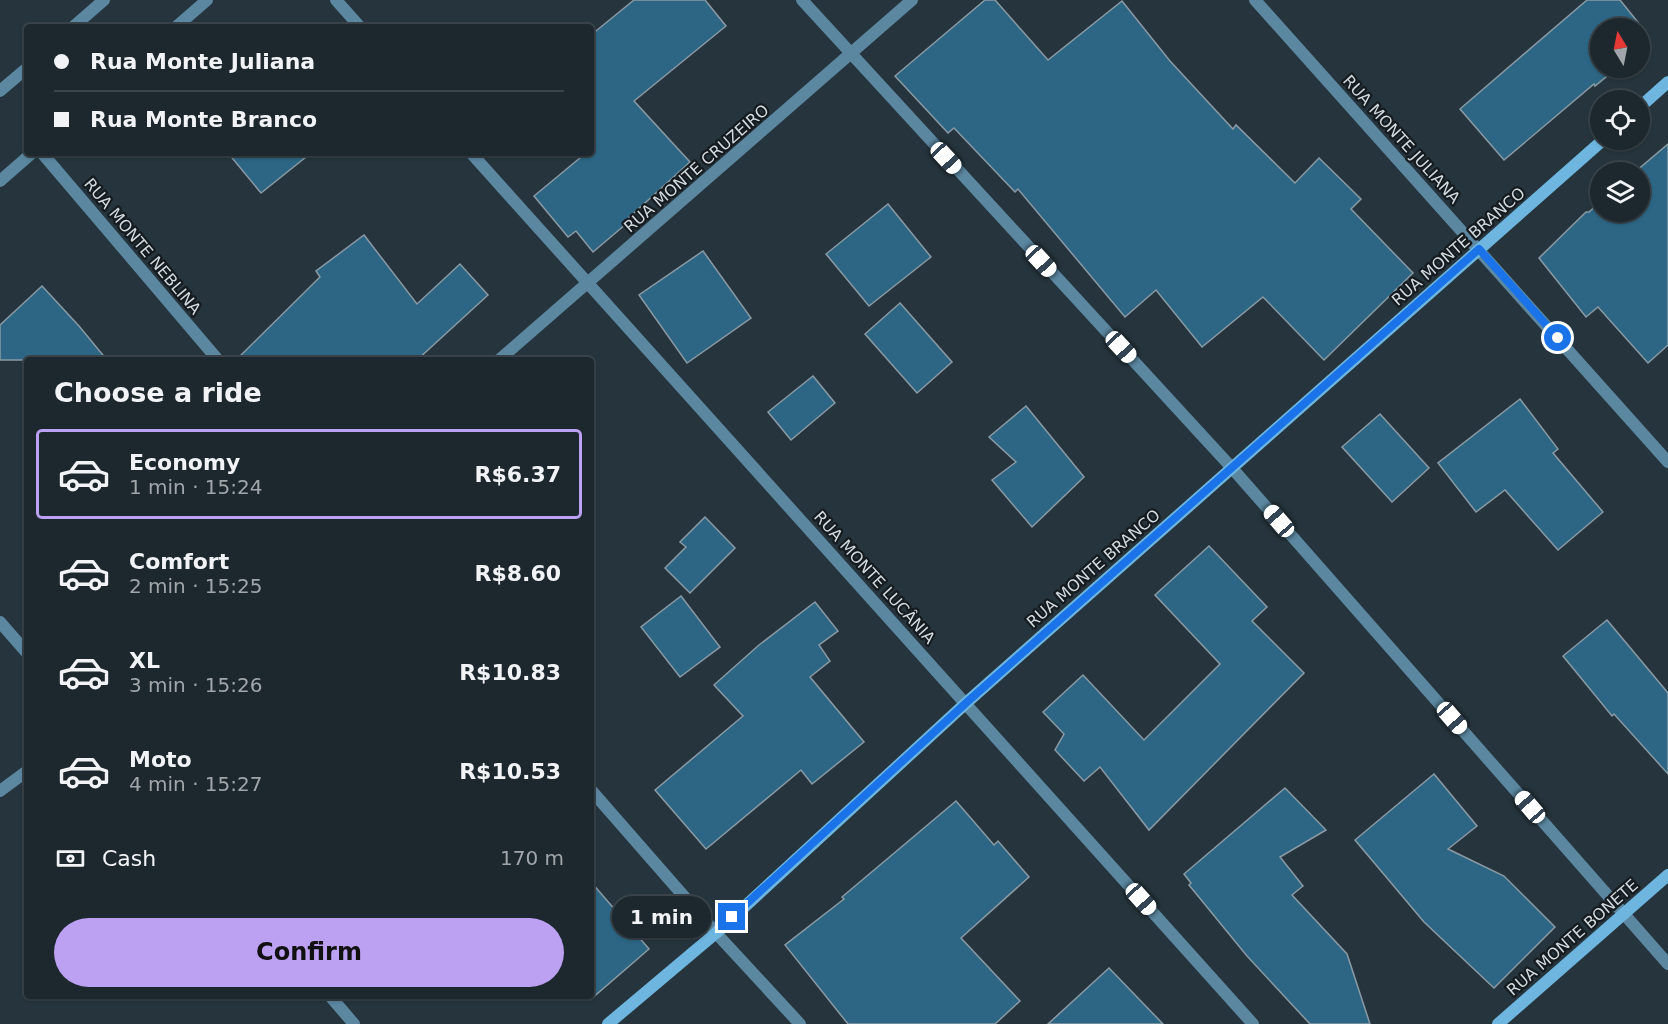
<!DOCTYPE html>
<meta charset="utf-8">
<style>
body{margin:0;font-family:"DejaVu Sans",sans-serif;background:#253036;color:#f1f3f6;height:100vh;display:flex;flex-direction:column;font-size:22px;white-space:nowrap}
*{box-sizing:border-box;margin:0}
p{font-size:20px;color:#a0a6aa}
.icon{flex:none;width:33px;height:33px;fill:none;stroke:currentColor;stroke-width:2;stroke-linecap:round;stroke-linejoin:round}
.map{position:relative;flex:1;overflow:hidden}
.drawer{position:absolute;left:24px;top:357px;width:570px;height:642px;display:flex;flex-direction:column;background:#1c282e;border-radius:6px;box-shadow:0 2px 4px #0004,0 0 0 2px #3a444a}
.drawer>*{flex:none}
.hud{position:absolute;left:24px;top:24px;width:570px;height:132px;border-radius:6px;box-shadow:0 2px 4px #0004,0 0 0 2px #3a444a;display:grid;align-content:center;height:132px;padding:0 30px;background:#1c282e}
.needle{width:39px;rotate:350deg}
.tools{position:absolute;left:1590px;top:18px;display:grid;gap:12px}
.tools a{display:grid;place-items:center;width:60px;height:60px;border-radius:50%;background:#1c282e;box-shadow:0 2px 4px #0004,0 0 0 2px #3a444a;font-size:30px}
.end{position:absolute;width:27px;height:27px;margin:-14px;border:8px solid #1a73e8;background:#fff;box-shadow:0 0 0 3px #fff}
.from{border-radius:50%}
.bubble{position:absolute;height:42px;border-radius:21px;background:#1c282e;box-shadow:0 2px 4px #0004,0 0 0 2px #3a444a;font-size:20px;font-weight:700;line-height:42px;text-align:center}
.car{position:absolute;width:18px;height:36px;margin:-18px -9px;border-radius:8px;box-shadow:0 0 4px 2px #0007;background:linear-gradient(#fff 24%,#345 0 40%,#fff 0 76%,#345 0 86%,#fff 0)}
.hud b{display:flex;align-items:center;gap:21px;height:57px;font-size:22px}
.hud b+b{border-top:2px solid #3a444a}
.hud i{width:15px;height:15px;background:#f1f3f6}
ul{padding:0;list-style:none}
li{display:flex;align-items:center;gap:18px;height:90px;margin:0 12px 9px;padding:0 18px;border:3px solid transparent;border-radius:6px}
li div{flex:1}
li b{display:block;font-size:22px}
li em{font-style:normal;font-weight:700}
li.on{border-color:#bca0f2}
li>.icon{width:54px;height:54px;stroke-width:1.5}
h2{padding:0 30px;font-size:27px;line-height:72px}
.pay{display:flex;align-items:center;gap:15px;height:66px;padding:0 30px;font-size:22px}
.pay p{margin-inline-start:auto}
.primary-button{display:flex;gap:12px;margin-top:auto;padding:12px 30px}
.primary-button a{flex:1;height:69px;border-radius:36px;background:#bca0f2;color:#111;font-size:24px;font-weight:700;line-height:69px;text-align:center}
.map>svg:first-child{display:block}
</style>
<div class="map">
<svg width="1668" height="1024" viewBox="0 0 1668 1024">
<rect width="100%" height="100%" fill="#26353d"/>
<g fill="#2c6684" stroke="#8a9aa4" stroke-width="1.5">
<path d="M 634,0 L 705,0 L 726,26 L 634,101 L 690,162 L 624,222 L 626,224 L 593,252 L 576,231 L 568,237 L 534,196 L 586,153 L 591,153 L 591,35 Z"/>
<path d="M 985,0 L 995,0 L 1048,60 L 1122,1 L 1170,61 L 1233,129 L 1236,125 L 1295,183 L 1319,158 L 1361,199 L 1351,209 L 1413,273 L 1324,360 L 1263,297 L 1202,347 L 1156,290 L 1125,317 L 1018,189 L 1015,192 L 954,128 L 948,133 L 895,76 Z"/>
<path d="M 1587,0 L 1620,0 L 1645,31 L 1645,45 L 1640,50 L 1640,28 L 1600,28 L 1600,68 L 1617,68 L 1595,86 L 1594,84 L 1504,160 L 1460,109 Z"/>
<path d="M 1668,144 L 1668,345 L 1648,363 L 1598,307 L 1586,317 L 1539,258 L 1586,212 L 1589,212 L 1600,202 L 1600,212 L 1640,212 L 1640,172 L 1635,172 Z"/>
<path d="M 228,153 L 311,153 L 261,193 Z"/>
<path d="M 888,204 L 931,257 L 869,306 L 826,254 Z"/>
<path d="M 364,235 L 417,304 L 460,264 L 488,295 L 417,360 L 236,360 L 320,277 L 316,271 Z"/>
<path d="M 703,251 L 751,318 L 687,363 L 639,295 Z"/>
<path d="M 42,286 L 79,326 L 107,360 L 0,360 L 0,325 Z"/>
<path d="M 900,303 L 952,362 L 917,393 L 865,334 Z"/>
<path d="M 813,376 L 835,403 L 791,440 L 768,412 Z"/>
<path d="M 1520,399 L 1558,449 L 1553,453 L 1603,512 L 1558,550 L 1505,490 L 1476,512 L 1438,463 Z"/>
<path d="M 1026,406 L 1084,477 L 1032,527 L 992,480 L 1016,462 L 989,437 Z"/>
<path d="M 1380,414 L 1429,468 L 1392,502 L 1342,447 Z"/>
<path d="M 705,517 L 735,548 L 690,593 L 665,568 L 686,547 L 680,542 Z"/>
<path d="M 1209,546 L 1267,607 L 1252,621 L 1304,673 L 1149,830 L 1100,767 L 1084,781 L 1055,750 L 1064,734 L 1043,712 L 1083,675 L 1144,740 L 1220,664 L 1155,595 Z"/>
<path d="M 681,596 L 720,647 L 680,677 L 641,627 Z"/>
<path d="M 815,602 L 838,631 L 819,645 L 830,661 L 810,677 L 864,742 L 812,784 L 801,770 L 706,849 L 655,790 L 743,716 L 714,685 L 759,645 Z"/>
<path d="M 1607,620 L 1668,693 L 1668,774 L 1614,714 L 1612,716 L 1563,656 Z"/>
<path d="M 1434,774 L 1477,826 L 1448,849 L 1504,876 L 1555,927 L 1494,988 L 1424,922 L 1355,840 Z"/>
<path d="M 1285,788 L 1326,830 L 1280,857 L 1303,886 L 1292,895 L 1347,954 L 1370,1024 L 1310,1024 L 1247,956 L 1189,885 L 1191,883 L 1184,874 Z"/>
<path d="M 956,801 L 994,845 L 998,841 L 1029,877 L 961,938 L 1020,1001 L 995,1024 L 848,1024 L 785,945 L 844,899 L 842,897 Z"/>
<path d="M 591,882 L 649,949 L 591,999 Z"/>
<path d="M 1109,968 L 1163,1024 L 1048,1024 Z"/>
</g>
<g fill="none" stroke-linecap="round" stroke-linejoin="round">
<g stroke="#5b87a0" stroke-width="12">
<path d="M 73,27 L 104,0"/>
<path d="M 0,91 L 27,68"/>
</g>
<g stroke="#5b87a0" stroke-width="12">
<path d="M 336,0 L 360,27"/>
<path d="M 802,0 L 1232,468 L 1668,964"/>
<path d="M 1255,0 L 1668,462"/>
<path d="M 176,27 L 207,0"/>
<path d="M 42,153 L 218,360"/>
<path d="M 471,153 L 1253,1024"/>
<path d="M 0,181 L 32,153"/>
<path d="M 499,360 L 912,0"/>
<path d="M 0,622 L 27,653"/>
<path d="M 591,790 L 716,933 L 800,1024"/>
<path d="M 0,791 L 27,771"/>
<path d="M 330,996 L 354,1024"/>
</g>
<g stroke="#6eb6df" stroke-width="12">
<path d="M 1640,107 L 1668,82"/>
<path d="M 608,1024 L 716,933 L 966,703 L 1603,140"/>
<path d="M 1498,1024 L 1668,875"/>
</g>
</g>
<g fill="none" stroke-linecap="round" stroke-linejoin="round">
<path stroke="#1a73e8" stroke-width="8" d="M 732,917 L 966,703 L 1479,249 L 1558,338"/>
</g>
<g text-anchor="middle" stroke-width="4.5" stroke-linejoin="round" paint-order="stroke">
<g font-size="16" fill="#d2dbe0" stroke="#151b1f">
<text transform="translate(1402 139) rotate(48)" y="6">RUA MONTE JULIANA</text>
<text transform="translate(696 168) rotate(-41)" y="6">RUA MONTE CRUZEIRO</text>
<text transform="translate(143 246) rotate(50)" y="6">RUA MONTE NEBLINA</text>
<text transform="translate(1458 246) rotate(-41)" y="6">RUA MONTE BRANCO</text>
<text transform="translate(1093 568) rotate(-41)" y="6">RUA MONTE BRANCO</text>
<text transform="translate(875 577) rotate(48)" y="6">RUA MONTE LUCÂNIA</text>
<text transform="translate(1572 937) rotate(-41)" y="6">RUA MONTE BONETE</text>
</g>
</g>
</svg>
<div class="tools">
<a><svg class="needle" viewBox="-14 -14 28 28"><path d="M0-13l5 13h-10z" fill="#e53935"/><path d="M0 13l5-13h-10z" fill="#a0a6aa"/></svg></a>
<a><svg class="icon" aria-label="locate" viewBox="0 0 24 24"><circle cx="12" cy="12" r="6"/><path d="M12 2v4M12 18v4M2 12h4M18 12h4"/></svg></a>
<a><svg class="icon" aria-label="layers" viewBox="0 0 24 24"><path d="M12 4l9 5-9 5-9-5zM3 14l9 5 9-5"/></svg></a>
</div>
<i class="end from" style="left:1558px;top:338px"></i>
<i class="end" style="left:732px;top:917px"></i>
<div class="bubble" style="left:612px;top:896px;width:99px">1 min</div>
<i class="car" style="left:946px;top:158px;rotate:137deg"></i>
<i class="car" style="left:1041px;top:261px;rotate:137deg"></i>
<i class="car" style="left:1121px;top:347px;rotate:137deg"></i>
<i class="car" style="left:1279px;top:521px;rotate:319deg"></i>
<i class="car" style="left:1452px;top:718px;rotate:139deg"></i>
<i class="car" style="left:1530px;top:807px;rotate:319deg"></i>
<i class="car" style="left:1141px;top:899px;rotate:138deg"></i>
<div class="hud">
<b><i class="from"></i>Rua Monte Juliana</b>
<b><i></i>Rua Monte Branco</b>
</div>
<section class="drawer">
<h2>Choose a ride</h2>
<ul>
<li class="on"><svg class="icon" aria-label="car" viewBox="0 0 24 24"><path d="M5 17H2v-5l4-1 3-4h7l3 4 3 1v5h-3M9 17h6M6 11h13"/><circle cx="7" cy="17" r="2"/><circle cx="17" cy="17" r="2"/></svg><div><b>Economy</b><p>1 min · 15:24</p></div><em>R$6.37</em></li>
<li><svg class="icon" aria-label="car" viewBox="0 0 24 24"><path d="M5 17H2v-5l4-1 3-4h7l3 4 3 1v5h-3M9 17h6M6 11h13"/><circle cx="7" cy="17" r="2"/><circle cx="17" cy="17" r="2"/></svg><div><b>Comfort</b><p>2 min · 15:25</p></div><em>R$8.60</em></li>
<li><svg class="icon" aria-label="car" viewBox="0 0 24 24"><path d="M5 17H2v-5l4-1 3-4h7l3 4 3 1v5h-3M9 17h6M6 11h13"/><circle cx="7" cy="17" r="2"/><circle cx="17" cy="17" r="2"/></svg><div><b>XL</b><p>3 min · 15:26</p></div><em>R$10.83</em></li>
<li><svg class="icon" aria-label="car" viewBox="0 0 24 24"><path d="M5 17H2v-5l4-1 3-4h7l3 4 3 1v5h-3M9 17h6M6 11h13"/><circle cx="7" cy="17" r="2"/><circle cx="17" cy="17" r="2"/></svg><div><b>Moto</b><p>4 min · 15:27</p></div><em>R$10.53</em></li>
</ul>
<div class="pay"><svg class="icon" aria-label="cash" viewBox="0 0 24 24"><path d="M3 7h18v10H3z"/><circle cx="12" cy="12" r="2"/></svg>Cash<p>170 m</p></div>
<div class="primary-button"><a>Confirm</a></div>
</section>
</div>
